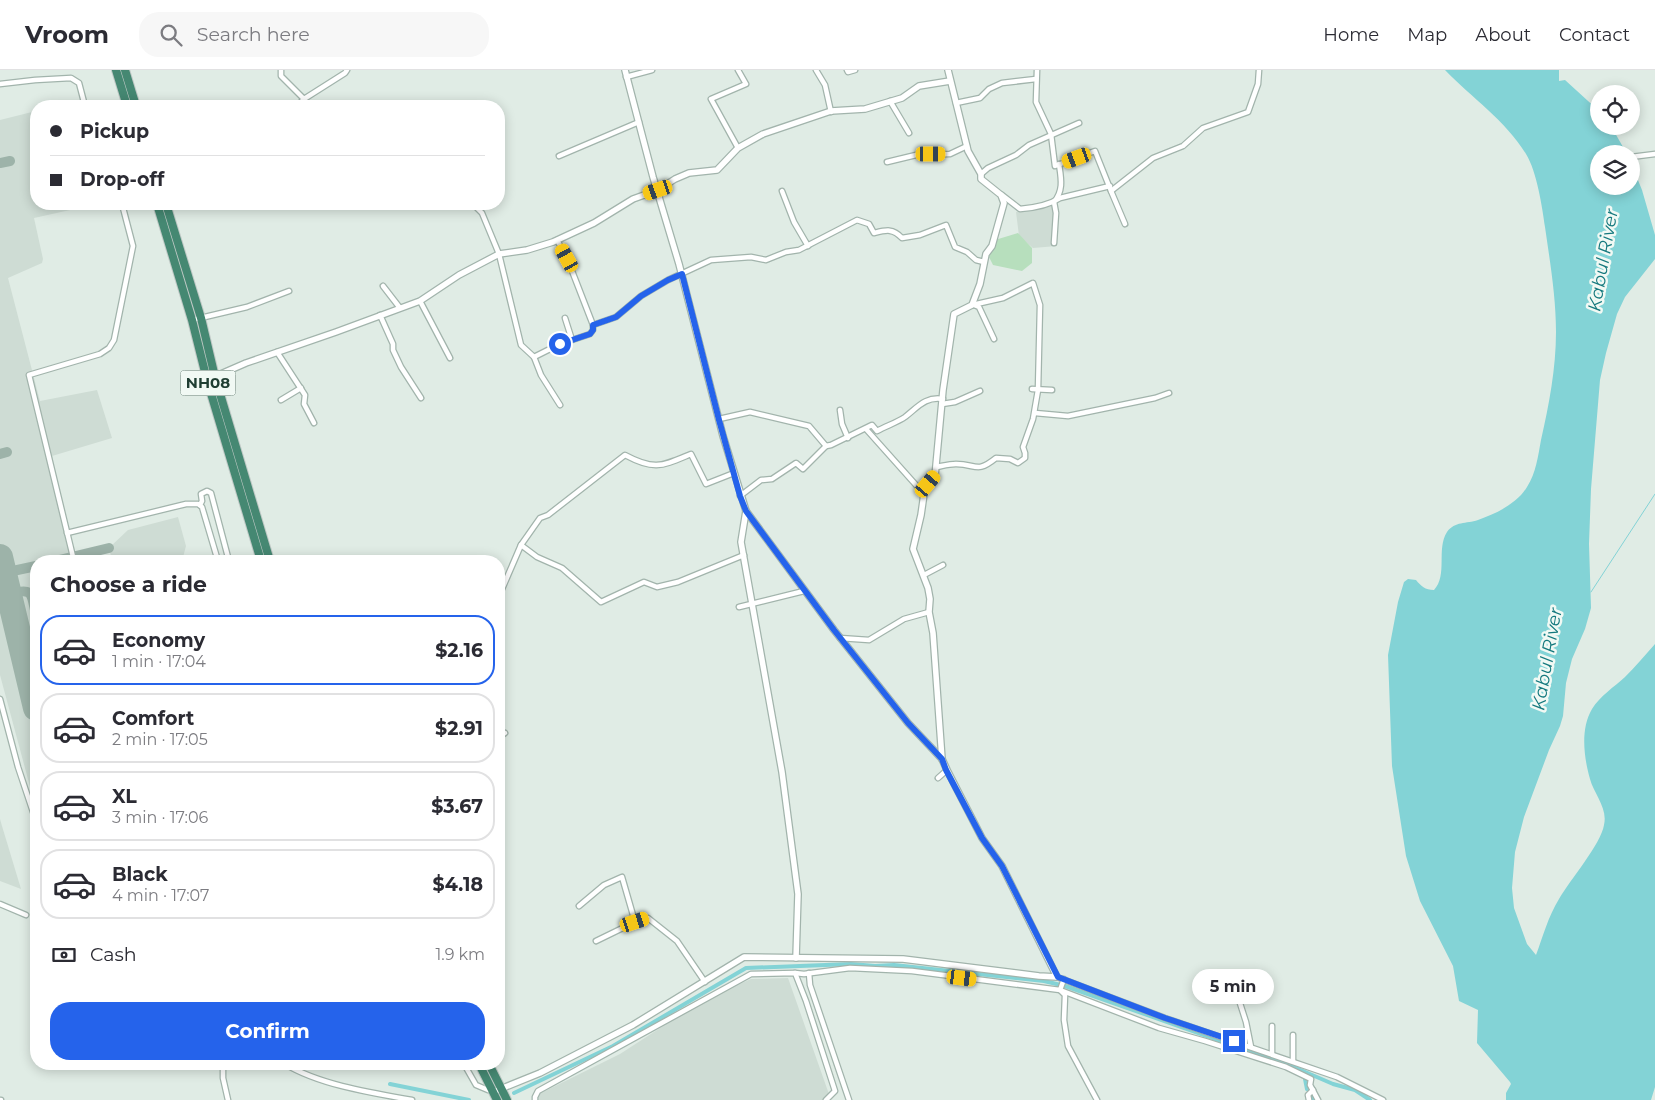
<!DOCTYPE html>
<meta charset="utf-8">
<style>
body{margin:0;font-family:Montserrat,sans-serif;background:#f7f7f7;color:#2b2b33;height:100vh;display:flex;flex-direction:column;font-size:19px;white-space:nowrap}
*{box-sizing:border-box;margin:0}
p{font-size:16px;color:#7c7c81}
.icon{flex:none;width:28px;height:28px;fill:none;stroke:currentColor;stroke-width:2;stroke-linecap:round;stroke-linejoin:round}
.map{position:relative;flex:1;overflow:hidden}
.details{position:absolute;left:30px;top:485px;width:475px;height:515px;display:flex;flex-direction:column;background:#fff;border-radius:20px;box-shadow:0 2px 12px #0003}
.details>*{flex:none}
.guide{position:absolute;left:30px;top:30px;width:475px;height:110px;border-radius:20px;box-shadow:0 2px 12px #0003;display:grid;align-content:center;height:110px;padding:0 20px;background:#fff}
.controls{position:absolute;left:1590px;top:15px;display:grid;gap:10px}
.controls a{display:grid;place-items:center;width:50px;height:50px;border-radius:50%;background:#fff;box-shadow:0 2px 12px #0003;font-size:25px}
.end{position:absolute;width:22px;height:22px;margin:-11px;border:6px solid #2563eb;background:#fff;box-shadow:0 0 0 2px #fff}
.from{border-radius:50%}
.bubble{position:absolute;height:35px;border-radius:18px;background:#fff;box-shadow:0 2px 12px #0003;font-size:16px;font-weight:700;line-height:35px;text-align:center}
.car{position:absolute;width:15px;height:30px;margin:-15px -8px;border-radius:6px;box-shadow:0 0 4px 1px #0007;background:linear-gradient(#f5c518 24%,#345 0 40%,#f5c518 0 76%,#345 0 86%,#f5c518 0)}
.guide b{display:flex;align-items:center;gap:18px;height:48px;font-size:19px}
.guide b+b{border-top:1px solid #e1e1e2}
.guide i{width:12px;height:12px;background:#2b2b33}
ul{padding:0;list-style:none}
li{display:flex;align-items:center;gap:15px;height:70px;margin:0 10px 8px;padding:0 10px;border:2px solid #e1e1e2;border-radius:20px}
li div{flex:1}
li b{display:block;font-size:19px}
li em{font-style:normal;font-weight:700}
li.current{border-color:#2563eb}
li>.icon{width:45px;height:45px;stroke-width:1.5}
h2{padding:0 20px;font-size:22px;line-height:60px}
.pay{display:flex;align-items:center;gap:12px;height:55px;padding:0 20px;font-size:19px}
.pay p{margin-inline-start:auto}
.action{display:flex;gap:10px;margin-top:auto;padding:10px 20px}
.action a{flex:1;height:58px;border-radius:20px;background:#2563eb;color:#fff;font-size:20px;font-weight:700;line-height:58px;text-align:center}
header{display:flex;align-items:center;gap:30px;box-sizing:border-box;height:70px;padding:0 25px;background:#fff;border-bottom:1px solid #e1e1e2}
header strong{font-size:24px}
nav{display:flex;gap:28px;margin-inline-start:auto;font-size:18px}
.search{width:350px;height:45px;background:#f7f7f7;display:flex;align-items:center;gap:12px;box-sizing:border-box;padding:0 18px;border-radius:20px;color:#7c7c81;font-size:19px}
.map>svg:first-child{display:block}
</style>
<header>
<strong>Vroom</strong>
<div class="search"><svg class="icon" aria-label="search" viewBox="0 0 24 24"><circle cx="10" cy="10" r="6"/><path d="M15 15l6 6"/></svg>Search here</div>
<nav><a>Home</a><a>Map</a><a>About</a><a>Contact</a></nav>
</header>
<div class="map">
<svg width="1655" height="1030" viewBox="0 0 1655 1030">
<rect width="100%" height="100%" fill="#e0ece5"/>
<g fill="#cedcd4">
<path d="M 36,41 L 36,134 L 69,134 L 70,140 L 34,148 L 43,189 L 42,193 L 8,208 L 40,331 L 97,320 L 112,368 L 52,386 L 75,491 L 36,491 L 36,739 L 0,605 L 0,50 Z"/>
<path d="M 1054,133 L 1057,176 L 1033,178 L 1019,166 L 1016,142 Z"/>
<path d="M 178,447 L 186,476 L 182,491 L 127,491 L 111,486 L 109,478 L 128,460 Z"/>
<path d="M 0,749 L 2,756 L 21,819 L 0,811 Z"/>
<path d="M 788,908 L 830,1027 L 826,1030 L 537,1030 L 535,1026 L 620,984 L 705,929 L 751,909 Z"/>
</g>
<path fill="#b7dfbd" d="M 1018,163 L 1032,178 L 1032,193 L 1022,201 L 993,195 L 989,187 L 995,170 Z"/>
<path fill="#83d3d6" d="M 1445,0 L 1559,0 L 1559,11 L 1565,10 L 1599,41 L 1599,56 L 1611,56 L 1627,84 L 1599,84 L 1599,116 L 1631,116 L 1631,93 L 1642,120 L 1655,165 L 1655,189 L 1625,227 L 1617,244 L 1606,283 L 1600,310 L 1591,419 L 1589,474 L 1591,538 L 1585,559 L 1572,589 L 1566,613 L 1563,646 L 1560,656 L 1549,680 L 1524,747 L 1515,782 L 1512,818 L 1514,838 L 1527,874 L 1536,885 C 1543,866 1548,847 1559,829 C 1570,810 1601,774 1604,755 C 1608,738 1594,724 1590,709 C 1584,688 1580,659 1592,639 C 1600,626 1614,617 1625,607 C 1635,597 1645,585 1655,574 L 1655,1017 L 1651,1030 L 1506,1030 L 1506,1023 L 1511,1014 L 1510,1012 L 1477,973 L 1478,940 L 1459,931 L 1453,896 L 1420,831 L 1406,786 L 1392,696 L 1388,585 L 1398,532 L 1404,512 L 1408,509 L 1416,510 C 1421,516 1425,520 1434,520 C 1448,505 1436,479 1447,462 C 1455,451 1466,454 1478,450 C 1495,444 1517,434 1527,417 C 1536,403 1538,386 1541,370 C 1549,335 1556,298 1556,262 C 1556,227 1550,192 1545,157 C 1542,136 1537,102 1526,84 C 1505,50 1472,28 1445,0 Z"/>
<g fill="none" stroke-linecap="round" stroke-linejoin="round">
<path stroke="#83d3d6" stroke-width="1" d="M 1591,522 L 1655,424"/>
<g stroke="#83d3d6" stroke-width="4">
<path d="M 1305,1009 L 1307,1019"/>
<path d="M 390,1014 L 469,1030"/>
<path d="M 514,1023 L 613,976 L 746,898 L 851,894 L 875,896 L 894,895 L 1044,911 L 1065,916 L 1289,995 L 1333,1014 L 1355,1020 L 1370,1030"/>
<path d="M 1312,1027 L 1313,1030"/>
</g>
<g stroke="#9db3a9" stroke-width="10">
<path d="M 0,93 L 10,91"/>
<path d="M 0,384 L 7,382"/>
<path d="M 55,491 L 109,478"/>
<path d="M 2,494 L 4,499 L 8,502 L 36,496"/>
<path d="M 9,524 C 34,517 31,523 36,545"/>
<path d="M 20,572 L 26,576 L 36,573"/>
<path d="M 24,587 L 23,581 L 26,576"/>
</g>
<path stroke="#9db3a9" stroke-width="26" d="M 0,487 L 36,638"/>
<g stroke="#a2b4ac" stroke-width="7">
<g id="minor">
<path d="M 281,0 L 281,6 L 304,29"/>
<path d="M 816,0 L 825,15 L 831,42"/>
<path d="M 847,0 L 848,2 L 855,0"/>
<path d="M 1037,0 L 1036,32 L 1051,64 L 1055,96 L 1095,81 L 1111,121 L 1153,88 L 1183,76 L 1203,58 L 1248,42 L 1258,14 L 1259,0"/>
<path d="M 626,7 L 652,0"/>
<path d="M 0,14 L 35,10 L 71,8 L 79,13 L 85,36"/>
<path d="M 890,31 L 909,63"/>
<path d="M 956,33 L 980,28 L 989,19 L 1002,13 L 1036,9"/>
<path d="M 297,36 L 304,29 L 345,3 L 347,0"/>
<path d="M 738,78 L 711,29 L 746,14 L 738,0"/>
<path d="M 559,86 L 639,52"/>
<path d="M 1631,87 L 1655,84"/>
<path d="M 887,92 L 916,85 L 950,84 L 967,76"/>
<path d="M 981,104 L 988,98 L 1016,85 L 1029,75 L 1079,53"/>
<path d="M 782,121 L 794,152 L 808,176"/>
<path d="M 1111,121 L 1125,154"/>
<path d="M 1002,125 L 1020,139 C 1033,138 1049,135 1060,128 L 1110,116"/>
<path d="M 473,134 L 482,143 L 499,184 L 521,275 L 534,287 L 541,305 L 560,335"/>
<path d="M 557,170 L 567,188 L 593,255"/>
<path d="M 1054,173 L 1056,143 L 1054,132 C 1064,120 1061,108 1059,94"/>
<path d="M 383,216 L 400,238"/>
<path d="M 420,231 L 450,288"/>
<path d="M 974,235 L 979,237 L 994,269"/>
<path d="M 380,245 L 393,274 L 393,280 L 401,297 L 421,328"/>
<path d="M 565,248 L 572,270"/>
<path d="M 192,250 L 247,237 L 289,221"/>
<path d="M 277,282 L 305,325 L 304,334 L 314,353"/>
<path d="M 534,287 L 560,274 L 590,264 L 593,260 L 593,255 L 616,247 L 641,226 L 668,210 L 711,190 L 751,187 L 766,190 L 786,182 L 799,180 L 857,150 L 869,154 L 874,163 C 886,160 893,158 902,168 L 920,165 L 946,155 L 955,177 L 967,182 L 976,190 L 984,192"/>
<path d="M 1032,319 L 1052,320"/>
<path d="M 281,330 L 301,318"/>
<path d="M 942,334 L 955,332 L 980,321"/>
<path d="M 840,340 L 842,354 L 848,368"/>
<path d="M 1035,343 L 1068,346 L 1155,328 L 1169,323"/>
<path d="M 719,349 L 750,342 L 809,356 L 826,376"/>
<path d="M 866,359 L 924,424"/>
<path d="M 936,397 C 942,396 949,394 956,394 C 977,394 976,404 996,388 L 1010,389 L 1018,393 L 1025,388 L 1025,383 L 1023,377 L 1033,349 L 1038,320 L 1040,235 L 1033,213 L 1003,228 L 972,235"/>
<path d="M 740,426 L 761,410 L 772,409 L 796,393 L 803,399 L 826,376 L 831,375 L 872,355 L 877,361 C 886,356 898,352 905,347 C 917,338 925,326 943,329"/>
<path d="M 200,435 L 202,431 L 201,424 L 207,421 L 211,423 L 229,491"/>
<path d="M 67,463 L 186,434 L 198,434 L 202,437 L 218,491"/>
<path d="M 521,475 L 540,448 L 548,445 L 625,385 C 655,401 662,396 691,384 L 706,414 L 734,403"/>
<path d="M 74,491 L 29,305 L 100,284 L 109,278 L 114,270 L 133,176 L 122,134"/>
<path d="M 924,505 L 943,495"/>
<path d="M 499,526 L 521,475 L 537,487 L 562,498 L 601,532 L 644,512 L 657,517 L 678,512 L 744,485"/>
<path d="M 739,537 L 804,521"/>
<path d="M 840,568 L 869,570 L 904,549 L 929,542"/>
<path d="M 0,629 L 18,697 L 36,751"/>
<path d="M 499,667 L 505,663"/>
<path d="M 938,708 L 947,700"/>
<path d="M 0,834 L 26,845"/>
<path d="M 579,836 L 604,815 L 622,807 L 635,852"/>
<path d="M 596,871 L 635,852 L 648,848 L 677,871 L 705,912"/>
<path d="M 795,903 L 804,904 L 850,898 L 912,901 L 1060,920 L 1159,958 L 1205,971 L 1286,997 L 1311,1009 L 1310,1015 L 1318,1030"/>
<path d="M 809,903 L 810,915 L 849,1030"/>
<path d="M 1057,907 L 1165,948 L 1337,1007 L 1383,1030"/>
<path d="M 1064,909 L 1060,920 L 1065,925 L 1064,950 L 1068,976 L 1097,1030"/>
<path d="M 1238,927 L 1246,952 L 1251,977"/>
<path d="M 1272,984 L 1272,956"/>
<path d="M 1293,991 L 1293,965"/>
<path d="M 223,994 L 223,1008 L 228,1030"/>
<path d="M 285,994 C 320,1015 372,1023 412,1030"/>
<path d="M 464,994 L 476,1015 L 488,1020 L 491,1018"/>
<path d="M 0,1030 L 1,1030"/>
<path d="M 535,1030 L 535,1027 L 538,1021 L 751,904 L 795,903 L 806,931 L 835,1021 L 826,1030"/>
<path d="M 1309,1030 L 1308,1025 L 1313,1020"/>
</g>
</g>
<g stroke="#a2b4ac" stroke-width="8">
<g id="tertiary">
<path d="M 207,310 L 246,293 L 336,262 L 420,231 L 459,205 L 499,184 L 527,180 L 553,172 L 594,153 L 633,129 L 658,120 L 675,109 L 689,103 L 717,100 L 738,78 L 763,64 L 831,41 L 865,39 L 902,28 L 919,16 L 950,11"/>
<path d="M 746,441 L 741,472 L 782,702 L 798,824 L 796,888"/>
<path d="M 942,689 L 933,563 L 929,542 L 930,529 L 928,518 L 913,479 L 921,445 L 924,424 L 928,414 L 935,406 L 943,320 L 954,244 L 972,235 L 980,214 L 986,184 L 992,176 L 1004,133 L 1001,125 L 981,109 L 981,104 L 968,81 L 948,0"/>
<path d="M 493,1022 L 540,1003 L 633,955 L 744,887 L 903,889 L 1039,906 L 1057,907 L 1002,796 L 982,768 L 947,700 L 942,689 L 908,653 L 834,560 L 746,441 L 723,366 L 679,194 L 653,107 L 625,0"/>
</g>
</g>
<g stroke="#c0c9c6" stroke-width="10">
<g id="trunk">
<path d="M 116,0 L 127,36"/>
<path d="M 125,0 L 136,36"/>
<path d="M 157,134 L 192,250 L 207,310 L 261,491"/>
<path d="M 166,134 L 201,248 L 215,307 L 270,491"/>
<path d="M 479,994 L 497,1030"/>
<path d="M 489,994 L 507,1030"/>
</g>
</g>
<use href="#minor" stroke="#fff" stroke-width="4.5"/>
<use href="#tertiary" stroke="#fff" stroke-width="5.5"/>
<use href="#trunk" stroke="#458872" stroke-width="8"/>
</g>
<g fill="none" stroke-linecap="round" stroke-linejoin="round">
<path stroke="#2563eb" stroke-width="6" d="M 560,274 L 590,264 L 593,260 L 593,255 L 616,247 L 641,226 L 668,210 L 682,204 L 719,350 L 740,426 L 746,441 L 834,560 L 908,653 L 942,689 L 946,700 L 982,768 L 1002,796 L 1058,907 L 1165,948 L 1234,971"/>
</g>
<g text-anchor="middle" stroke-width="5" stroke-linejoin="round" paint-order="stroke">
<rect fill="#f1f9f4" stroke="#5e766c" stroke-width="1" x="180.5" y="300.5" width="55" height="25" rx="4"/>
<g font-size="15" font-weight="bold" fill="#1f3e32">
<text x="208" y="318">NH08</text>
</g>
<g font-size="18" font-style="italic" fill="#15797e" stroke="#f1f9f4">
<text transform="translate(1603 190) rotate(-80)" y="6">Kabul River</text>
<text transform="translate(1547 589) rotate(-80)" y="6">Kabul River</text>
</g>
</g>
</svg>
<div class="controls">
<a><svg class="icon" aria-label="locate" viewBox="0 0 24 24"><circle cx="12" cy="12" r="6"/><path d="M12 2v4M12 18v4M2 12h4M18 12h4"/></svg></a>
<a><svg class="icon" aria-label="layers" viewBox="0 0 24 24"><path d="M12 4l9 5-9 5-9-5zM3 14l9 5 9-5"/></svg></a>
</div>
<i class="end from" style="left:560px;top:274px"></i>
<i class="end" style="left:1234px;top:971px"></i>
<div class="bubble" style="left:1192px;top:899px;width:82px">5 min</div>
<i class="car" style="left:931px;top:84px;rotate:90deg"></i>
<i class="car" style="left:1077px;top:88px;rotate:250deg"></i>
<i class="car" style="left:658px;top:120px;rotate:251deg"></i>
<i class="car" style="left:567px;top:188px;rotate:331deg"></i>
<i class="car" style="left:928px;top:414px;rotate:40deg"></i>
<i class="car" style="left:635px;top:852px;rotate:72deg"></i>
<i class="car" style="left:962px;top:908px;rotate:97deg"></i>
<div class="guide">
<b><i class="from"></i>Pickup</b>
<b><i></i>Drop-off</b>
</div>
<section class="details">
<h2>Choose a ride</h2>
<ul>
<li class="current"><svg class="icon" aria-label="car" viewBox="0 0 24 24"><path d="M5 17H2v-5l4-1 3-4h7l3 4 3 1v5h-3M9 17h6M6 11h13"/><circle cx="7" cy="17" r="2"/><circle cx="17" cy="17" r="2"/></svg><div><b>Economy</b><p>1 min · 17:04</p></div><em>$2.16</em></li>
<li><svg class="icon" aria-label="car" viewBox="0 0 24 24"><path d="M5 17H2v-5l4-1 3-4h7l3 4 3 1v5h-3M9 17h6M6 11h13"/><circle cx="7" cy="17" r="2"/><circle cx="17" cy="17" r="2"/></svg><div><b>Comfort</b><p>2 min · 17:05</p></div><em>$2.91</em></li>
<li><svg class="icon" aria-label="car" viewBox="0 0 24 24"><path d="M5 17H2v-5l4-1 3-4h7l3 4 3 1v5h-3M9 17h6M6 11h13"/><circle cx="7" cy="17" r="2"/><circle cx="17" cy="17" r="2"/></svg><div><b>XL</b><p>3 min · 17:06</p></div><em>$3.67</em></li>
<li><svg class="icon" aria-label="car" viewBox="0 0 24 24"><path d="M5 17H2v-5l4-1 3-4h7l3 4 3 1v5h-3M9 17h6M6 11h13"/><circle cx="7" cy="17" r="2"/><circle cx="17" cy="17" r="2"/></svg><div><b>Black</b><p>4 min · 17:07</p></div><em>$4.18</em></li>
</ul>
<div class="pay"><svg class="icon" aria-label="cash" viewBox="0 0 24 24"><path d="M3 7h18v10H3z"/><circle cx="12" cy="12" r="2"/></svg>Cash<p>1.9 km</p></div>
<div class="action"><a>Confirm</a></div>
</section>
</div>
